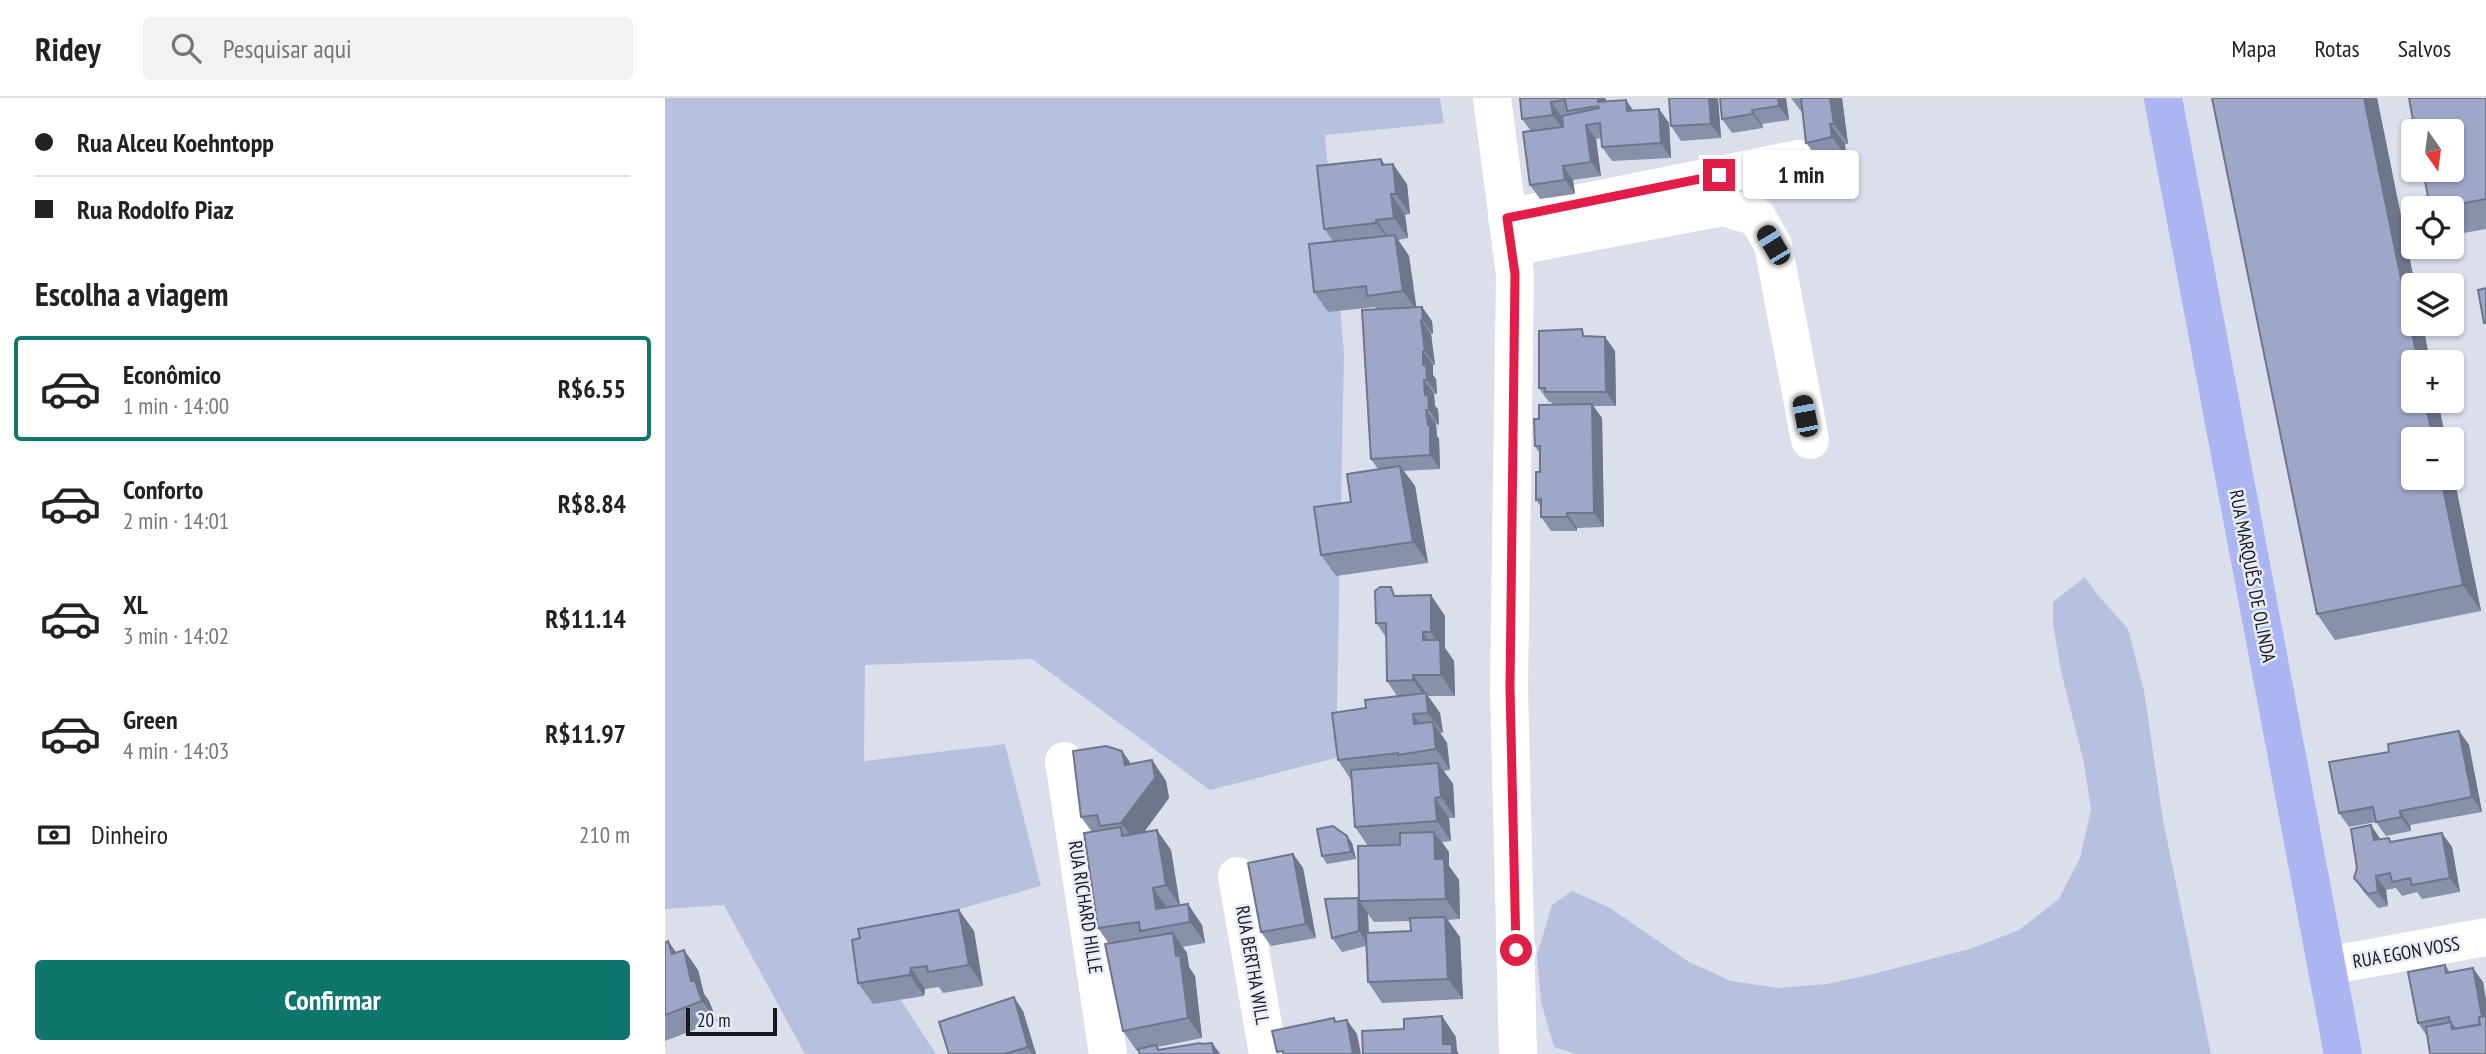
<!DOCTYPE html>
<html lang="pt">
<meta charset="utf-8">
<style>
body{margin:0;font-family:"PT Sans Narrow",sans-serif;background:#f2f2f2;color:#222;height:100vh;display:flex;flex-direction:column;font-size:26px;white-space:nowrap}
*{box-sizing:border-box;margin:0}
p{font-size:23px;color:#767676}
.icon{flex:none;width:38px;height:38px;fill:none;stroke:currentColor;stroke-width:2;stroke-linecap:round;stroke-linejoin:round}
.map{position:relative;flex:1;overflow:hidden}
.panel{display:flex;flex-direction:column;background:#fff;width:665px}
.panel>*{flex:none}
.banner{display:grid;align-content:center;height:154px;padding:0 35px;background:#fff}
.needle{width:46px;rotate:166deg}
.controls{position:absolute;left:1736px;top:21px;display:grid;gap:14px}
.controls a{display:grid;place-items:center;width:63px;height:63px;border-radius:7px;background:#fff;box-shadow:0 2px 5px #0004;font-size:35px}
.scale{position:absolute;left:21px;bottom:18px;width:91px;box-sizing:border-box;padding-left:7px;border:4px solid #181a1e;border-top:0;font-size:19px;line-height:24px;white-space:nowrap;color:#181a1e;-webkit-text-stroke:5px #e8ecf8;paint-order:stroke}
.end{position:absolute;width:32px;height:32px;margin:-16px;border:9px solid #e11d48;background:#fff;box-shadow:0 0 0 4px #fff}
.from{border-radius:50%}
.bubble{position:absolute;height:49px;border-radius:7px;background:#fff;box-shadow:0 2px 5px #0004;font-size:23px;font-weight:800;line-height:49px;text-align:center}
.car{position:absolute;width:21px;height:42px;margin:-21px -10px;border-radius:9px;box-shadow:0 0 5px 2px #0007;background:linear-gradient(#222 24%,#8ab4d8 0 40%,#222 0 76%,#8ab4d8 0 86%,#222 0)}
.banner b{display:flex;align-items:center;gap:24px;height:66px;font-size:26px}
.banner b+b{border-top:2px solid #e0e0e0}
.banner i{width:18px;height:18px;background:#222}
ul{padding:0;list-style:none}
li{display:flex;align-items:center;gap:21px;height:105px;margin:0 14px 10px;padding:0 21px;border:4px solid transparent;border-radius:7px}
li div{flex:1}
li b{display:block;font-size:26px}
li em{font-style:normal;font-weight:800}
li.active{border-color:#0f766e}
li>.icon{width:63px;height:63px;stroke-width:1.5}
h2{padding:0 35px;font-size:32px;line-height:84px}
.pay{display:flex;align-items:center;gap:18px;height:77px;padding:0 35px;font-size:26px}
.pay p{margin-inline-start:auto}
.action{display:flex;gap:14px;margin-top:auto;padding:14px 35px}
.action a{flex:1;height:80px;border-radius:7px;background:#0f766e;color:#fff;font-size:28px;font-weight:800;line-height:80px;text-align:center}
header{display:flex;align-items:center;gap:42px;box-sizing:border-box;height:98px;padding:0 35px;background:#fff;border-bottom:2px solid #e0e0e0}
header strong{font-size:33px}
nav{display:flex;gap:38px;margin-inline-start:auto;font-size:24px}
.search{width:490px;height:63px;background:#f2f2f2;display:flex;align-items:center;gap:18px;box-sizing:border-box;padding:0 24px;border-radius:7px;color:#767676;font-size:26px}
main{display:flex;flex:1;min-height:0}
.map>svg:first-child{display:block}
</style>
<header>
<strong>Ridey</strong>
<div class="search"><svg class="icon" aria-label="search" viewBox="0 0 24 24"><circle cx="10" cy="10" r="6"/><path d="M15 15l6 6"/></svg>Pesquisar aqui</div>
<nav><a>Mapa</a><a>Rotas</a><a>Salvos</a></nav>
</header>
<main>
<section class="panel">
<div class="banner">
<b><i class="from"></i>Rua Alceu Koehntopp</b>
<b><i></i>Rua Rodolfo Piaz</b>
</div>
<h2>Escolha a viagem</h2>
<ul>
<li class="active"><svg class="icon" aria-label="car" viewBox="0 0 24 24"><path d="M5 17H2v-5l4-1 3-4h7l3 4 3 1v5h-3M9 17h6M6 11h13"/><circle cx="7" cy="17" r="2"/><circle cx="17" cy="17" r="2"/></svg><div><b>Econômico</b><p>1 min · 14:00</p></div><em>R$6.55</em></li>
<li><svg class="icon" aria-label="car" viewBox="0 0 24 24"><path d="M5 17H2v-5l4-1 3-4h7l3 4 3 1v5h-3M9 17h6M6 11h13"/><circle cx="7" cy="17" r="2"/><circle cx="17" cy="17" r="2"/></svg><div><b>Conforto</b><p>2 min · 14:01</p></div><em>R$8.84</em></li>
<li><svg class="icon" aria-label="car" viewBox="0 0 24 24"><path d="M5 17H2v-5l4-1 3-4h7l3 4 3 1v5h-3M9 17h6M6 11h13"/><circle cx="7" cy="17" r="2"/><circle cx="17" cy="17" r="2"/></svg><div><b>XL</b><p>3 min · 14:02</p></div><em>R$11.14</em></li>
<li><svg class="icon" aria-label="car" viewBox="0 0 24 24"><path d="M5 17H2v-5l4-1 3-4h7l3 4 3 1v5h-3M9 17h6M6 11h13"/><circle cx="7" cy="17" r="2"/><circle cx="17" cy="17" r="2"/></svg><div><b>Green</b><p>4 min · 14:03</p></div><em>R$11.97</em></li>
</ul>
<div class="pay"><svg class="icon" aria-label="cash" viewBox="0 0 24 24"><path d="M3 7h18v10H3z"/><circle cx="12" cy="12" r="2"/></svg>Dinheiro<p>210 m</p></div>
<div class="action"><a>Confirmar</a></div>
</section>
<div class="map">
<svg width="1821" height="956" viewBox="0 0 1821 956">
<rect width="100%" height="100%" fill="#dbdeeb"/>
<g fill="#b8c0e0">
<path d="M 0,0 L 775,0 L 779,25 L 660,37 L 679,255 L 671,660 L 545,692 L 367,561 L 200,567 L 199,663 L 340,646 L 376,788 L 195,839 L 271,956 L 140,956 L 59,807 L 0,811 Z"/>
<path d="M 1420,479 L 1432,496 L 1463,531 L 1479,593 L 1498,722 L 1546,956 L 911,956 L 889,949 L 876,904 L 872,857 L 887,807 L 907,793 L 945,810 L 1024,864 L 1066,883 L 1114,890 L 1162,886 L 1208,876 L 1308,850 L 1354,832 L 1394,801 L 1415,760 L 1426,712 L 1419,665 L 1396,573 L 1388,526 L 1388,504 Z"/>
</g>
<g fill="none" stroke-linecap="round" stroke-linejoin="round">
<g stroke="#fff" stroke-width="38">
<path d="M 827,0 L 850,176 L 844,590 L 853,956"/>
<path d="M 842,120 L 1133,61"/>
<path d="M 846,149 L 1058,109 L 1092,119 L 1108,147 L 1145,342"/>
<path d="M 399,663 L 443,956"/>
<path d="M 572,778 L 603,956"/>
<path d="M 1662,868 L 1821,839"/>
</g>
<path stroke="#aab5f1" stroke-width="38" d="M 1498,0 L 1678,956"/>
</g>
<g fill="#8890ab" fill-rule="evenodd">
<path d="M 855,0 L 940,0 L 941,4 L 961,2 L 968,12 L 994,11 L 1004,25 L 1006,60 L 947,63 L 937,49 L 936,40 L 931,41 L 936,78 L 908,82 L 910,96 L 875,101 L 865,87 L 866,33 L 857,21 Z"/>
<path d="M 1053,0 L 1056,40 L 1016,43 L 1006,28 Z"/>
<path d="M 1121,0 L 1124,22 L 1097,26 L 1098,30 L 1067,35 L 1057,21 Z"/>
<path d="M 1126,0 L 1177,0 L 1183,46 L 1180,46 L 1181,59 L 1156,65 L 1141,45 L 1138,16 Z"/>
<path d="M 1547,0 L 1712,0 L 1750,187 L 1787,380 L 1787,369 L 1816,513 L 1670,542 L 1652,516 Z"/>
<path d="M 1821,0 L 1821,131 L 1787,137 L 1787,110 L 1765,110 Z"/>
<path d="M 720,67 L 742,86 L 745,116 L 740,117 L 743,140 L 733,142 L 744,158 L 751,209 L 757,209 L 767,223 L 768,236 L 766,236 L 770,267 L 768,267 L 768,277 L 771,281 L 772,296 L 769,296 L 770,308 L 773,311 L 774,327 L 771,326 L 772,338 L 774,341 L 775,371 L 739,373 L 750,388 L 763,465 L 671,478 L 656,457 L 686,404 L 713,371 L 706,361 L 711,211 L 710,209 L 663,214 L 649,194 L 668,143 L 659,131 Z"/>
<path d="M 922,238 L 940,239 L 950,253 L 951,308 L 928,308 L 937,320 L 939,429 L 912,430 L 912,433 L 886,433 L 876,419 L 876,409 L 871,402 L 875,374 L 875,356 L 870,348 L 874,321 L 888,307 L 886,304 L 884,304 L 874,290 Z"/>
<path d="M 732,498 L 780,518 L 780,550 L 789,563 L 790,598 L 763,598 L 775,615 L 778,635 L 775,635 L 782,645 L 785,672 L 779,673 L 788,686 L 790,720 L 784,720 L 786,743 L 777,744 L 784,754 L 784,768 L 794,782 L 795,821 L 783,822 L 795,839 L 798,901 L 717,905 L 703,884 L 701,848 L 677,854 L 667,840 L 693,800 L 694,802 L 703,748 L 690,729 L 686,682 L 673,662 L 701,610 L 732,598 L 722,583 L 721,539 L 711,525 ZM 703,816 L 709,824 L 745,823 L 746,833 L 704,835 Z"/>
<path d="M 1794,633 L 1804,647 L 1817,714 L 1745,727 L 1746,733 L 1721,738 L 1711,724 L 1684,729 L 1674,715 L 1724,654 Z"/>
<path d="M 457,653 L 466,666 L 487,662 L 501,683 L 504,700 L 479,734 L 506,752 L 515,807 L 537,827 L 540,845 L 517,849 L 522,855 L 524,869 L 530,878 L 537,940 L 493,949 L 495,952 L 535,945 L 537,946 L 547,945 L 555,956 L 475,956 L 474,953 L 472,953 L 458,933 L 444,846 L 433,830 L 427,734 L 416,719 Z"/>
<path d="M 682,738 L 687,745 L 691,761 L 662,766 L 657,758 Z"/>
<path d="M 1716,741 L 1727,744 L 1787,749 L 1795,794 L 1757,801 L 1752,794 L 1737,798 L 1731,790 L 1721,792 L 1723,808 L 1713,810 L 1699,794 L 1689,780 Z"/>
<path d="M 628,756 L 638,770 L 651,840 L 606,848 L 596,834 Z"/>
<path d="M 309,833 L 318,888 L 278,895 L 274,889 L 260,891 L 259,898 L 208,906 L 193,885 Z"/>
<path d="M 3,843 L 11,854 L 19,852 L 33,872 L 39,896 L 44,903 L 52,923 L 0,943 L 0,845 Z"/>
<path d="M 1780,867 L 1785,874 L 1818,884 L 1821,902 L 1821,956 L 1762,938 L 1753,925 Z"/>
<path d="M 358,913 L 371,956 L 284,956 Z"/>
</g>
<g fill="#6f758b">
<path d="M 933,0 L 940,0 L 941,1 L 943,18 L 933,4 Z"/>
<path d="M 1044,0 L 1053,0 L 1056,40 L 1046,26 Z"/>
<path d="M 1113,0 L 1121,0 L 1124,22 L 1114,8 Z"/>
<path d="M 1165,0 L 1177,0 L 1183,46 L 1169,26 Z"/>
<path d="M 1699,0 L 1712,0 L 1750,187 L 1748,187 L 1748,226 L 1758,226 L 1765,264 L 1753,264 Z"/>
<path d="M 961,2 L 971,17 L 962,13 Z"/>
<path d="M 886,4 L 896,18 L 898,31 L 888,17 Z"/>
<path d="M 994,11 L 1004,25 L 1006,60 L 996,45 Z"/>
<path d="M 1087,12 L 1097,26 L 1098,30 L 1088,16 Z"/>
<path d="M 1165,26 L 1180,46 L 1181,59 L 1167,39 Z"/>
<path d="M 921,27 L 931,41 L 936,78 L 926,64 Z"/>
<path d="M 716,61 L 729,80 L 728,66 L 742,86 L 745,116 L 731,96 L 717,67 Z"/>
<path d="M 898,68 L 908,82 L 910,96 L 900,82 Z"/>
<path d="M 726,96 L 740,117 L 743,140 L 729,120 Z"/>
<path d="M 711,122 L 726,143 L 726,145 L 711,125 Z"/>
<path d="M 730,137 L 744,158 L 752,213 L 738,193 Z"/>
<path d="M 757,209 L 767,223 L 768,236 L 758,222 Z"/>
<path d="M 756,222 L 766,236 L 770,267 L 760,253 Z"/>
<path d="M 940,239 L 950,253 L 951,308 L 941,294 Z"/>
<path d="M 758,253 L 768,267 L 768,277 L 771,281 L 772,296 L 762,282 L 758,267 Z"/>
<path d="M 759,282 L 769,296 L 770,308 L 773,311 L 774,327 L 764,312 L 760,297 Z"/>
<path d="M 1760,303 L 1773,303 L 1781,341 L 1768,341 Z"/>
<path d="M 927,306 L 937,320 L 939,429 L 929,415 Z"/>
<path d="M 761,312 L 771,326 L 772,338 L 774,341 L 775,371 L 765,357 Z"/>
<path d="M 735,368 L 750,388 L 763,465 L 748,444 Z"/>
<path d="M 1787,369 L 1816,513 L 1798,487 L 1776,380 L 1787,380 Z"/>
<path d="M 902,415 L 912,430 L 912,433 L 902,419 Z"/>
<path d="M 766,497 L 780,518 L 780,550 L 789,563 L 790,598 L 776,577 L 775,547 L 766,534 Z"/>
<path d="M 758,534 L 772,555 L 758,542 Z"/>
<path d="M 748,577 L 775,615 L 778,635 L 763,615 L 762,602 L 748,582 Z"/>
<path d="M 748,616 L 762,637 L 749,626 Z"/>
<path d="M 768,624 L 782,645 L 785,672 L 771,651 Z"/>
<path d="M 1794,633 L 1804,647 L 1817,714 L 1807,699 Z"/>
<path d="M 457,653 L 471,673 L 460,667 Z"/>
<path d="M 487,662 L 501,683 L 504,700 L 471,745 L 456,725 Z"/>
<path d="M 773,665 L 788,686 L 790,720 L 776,699 Z"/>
<path d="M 770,700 L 784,720 L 786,743 L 772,723 Z"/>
<path d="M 1735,713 L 1745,727 L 1746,733 L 1736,719 Z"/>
<path d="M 1706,727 L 1716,742 L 1709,742 Z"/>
<path d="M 492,732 L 506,752 L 515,808 L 501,787 Z"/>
<path d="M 769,734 L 784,754 L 784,768 L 794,782 L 795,821 L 781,801 L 770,761 Z"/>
<path d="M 1777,735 L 1787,749 L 1795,794 L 1785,780 Z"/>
<path d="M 682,738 L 687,745 L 691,761 L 686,754 Z"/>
<path d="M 628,756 L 638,770 L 651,840 L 641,826 Z"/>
<path d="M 1711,778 L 1721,792 L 1723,808 L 1713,794 Z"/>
<path d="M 488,790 L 502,810 L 491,811 Z"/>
<path d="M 693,800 L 703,816 L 704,848 L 694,833 Z"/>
<path d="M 523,806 L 537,827 L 540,845 L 525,824 Z"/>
<path d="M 294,812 L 309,833 L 318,888 L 304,867 Z"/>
<path d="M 780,819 L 795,839 L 798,901 L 783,881 Z"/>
<path d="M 508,835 L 522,855 L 524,869 L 530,878 L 537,940 L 523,920 Z"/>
<path d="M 3,843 L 17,864 L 7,856 Z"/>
<path d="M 19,852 L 33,872 L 39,896 L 44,903 L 52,923 L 37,903 L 26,883 Z"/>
<path d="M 246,870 L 260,891 L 259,898 L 245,877 Z"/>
<path d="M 1808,870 L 1818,884 L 1821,902 L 1821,930 L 1818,926 Z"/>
<path d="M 349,899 L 358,913 L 371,956 L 368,956 L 363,949 Z"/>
<path d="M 777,918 L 791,939 L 792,953 L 794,956 L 784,956 L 778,946 Z"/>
<path d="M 682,922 L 692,936 L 696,956 L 688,956 Z"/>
<path d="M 547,945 L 555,956 L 549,956 Z"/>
</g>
<g fill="#9ea7c7" stroke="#6f758b" stroke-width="2">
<path d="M 855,0 L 933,0 L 933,4 L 961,2 L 962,13 L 994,11 L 996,45 L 937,49 L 935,25 L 921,27 L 926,64 L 898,68 L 900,82 L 865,87 L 858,34 L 898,29 L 897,18 L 934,10 L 933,8 L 902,13 L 900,2 L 886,4 L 888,17 L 857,21 Z"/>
<path d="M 1004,0 L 1044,0 L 1046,26 L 1006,28 Z"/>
<path d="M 1055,0 L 1113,0 L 1114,8 L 1087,12 L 1088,16 L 1057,21 Z"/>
<path d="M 1136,0 L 1165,0 L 1169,26 L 1165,26 L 1167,39 L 1141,45 Z"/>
<path d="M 1547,0 L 1699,0 L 1753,264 L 1748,264 L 1748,303 L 1760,303 L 1768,341 L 1748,341 L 1748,380 L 1776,380 L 1798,487 L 1652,516 Z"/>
<path d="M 1744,0 L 1821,0 L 1821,101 L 1772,110 L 1765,110 L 1758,72 L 1787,72 L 1787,33 L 1750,33 Z"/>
<path d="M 716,61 L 717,67 L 728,66 L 731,96 L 726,96 L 729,120 L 711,122 L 711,125 L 659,131 L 652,68 Z"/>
<path d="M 730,137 L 738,193 L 702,198 L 701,188 L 649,194 L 644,146 Z"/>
<path d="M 1821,190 L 1821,225 L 1819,225 L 1813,192 Z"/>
<path d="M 757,209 L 758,222 L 756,222 L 760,253 L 758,253 L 758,267 L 761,267 L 762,282 L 759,282 L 760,297 L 763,297 L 764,312 L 761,312 L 763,327 L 765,327 L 765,357 L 706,361 L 697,212 Z"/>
<path d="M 917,231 L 918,238 L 940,239 L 941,294 L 880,294 L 880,290 L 874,290 L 874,233 Z"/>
<path d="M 927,306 L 929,415 L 902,415 L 902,419 L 876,419 L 876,401 L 871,402 L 871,374 L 875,374 L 875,348 L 870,348 L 869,321 L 874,321 L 874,307 Z"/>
<path d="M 735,368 L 748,444 L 656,457 L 649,409 L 686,404 L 682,376 Z"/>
<path d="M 715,489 L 726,489 L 729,498 L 766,497 L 766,534 L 758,534 L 758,542 L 775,542 L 776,577 L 748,577 L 748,582 L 722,583 L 721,525 L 711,525 L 710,493 Z"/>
<path d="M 761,595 L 763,615 L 748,616 L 749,626 L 768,624 L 771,651 L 733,657 L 733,655 L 673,662 L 667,615 L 701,610 L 700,602 Z"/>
<path d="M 1794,633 L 1807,699 L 1735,713 L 1736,719 L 1711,724 L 1708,709 L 1674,715 L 1664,664 L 1724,654 L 1723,646 Z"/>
<path d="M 441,648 L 457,653 L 460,667 L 487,662 L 490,680 L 456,725 L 435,728 L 432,717 L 416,719 L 408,653 Z"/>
<path d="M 773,665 L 776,699 L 770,700 L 772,723 L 690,729 L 686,672 Z"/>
<path d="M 1706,727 L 1709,742 L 1724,740 L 1725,744 L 1777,735 L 1785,780 L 1747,787 L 1745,780 L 1727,784 L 1725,775 L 1711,778 L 1713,794 L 1703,796 L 1689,780 L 1692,770 L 1686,731 Z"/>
<path d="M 668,728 L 682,738 L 686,754 L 657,758 L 652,731 Z"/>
<path d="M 456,729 L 457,738 L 492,732 L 501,787 L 488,790 L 491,811 L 523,806 L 525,824 L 475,833 L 474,824 L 433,830 L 419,735 Z"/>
<path d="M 769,734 L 770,761 L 779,761 L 781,801 L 694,803 L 693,748 L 735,747 L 735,735 Z"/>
<path d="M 628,756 L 641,826 L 596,834 L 583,765 Z"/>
<path d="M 693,800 L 694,833 L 667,840 L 660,801 Z"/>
<path d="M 294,812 L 304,867 L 263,874 L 262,868 L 246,870 L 245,877 L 193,885 L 187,842 L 195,840 L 193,831 Z"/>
<path d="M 780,819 L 783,881 L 703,884 L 701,835 L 746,833 L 745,820 Z"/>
<path d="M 508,835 L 511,858 L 515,857 L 523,920 L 458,933 L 440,846 Z"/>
<path d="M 3,843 L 7,856 L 19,852 L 26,883 L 30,883 L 37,903 L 0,917 L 0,845 Z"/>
<path d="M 1780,867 L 1781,875 L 1808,870 L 1817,919 L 1814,919 L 1815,926 L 1790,931 L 1785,925 L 1784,919 L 1753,925 L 1743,874 Z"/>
<path d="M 349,899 L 363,949 L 340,956 L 284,956 L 274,924 Z"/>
<path d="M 777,918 L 778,946 L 787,946 L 787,956 L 698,956 L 697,933 L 739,931 L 739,921 Z"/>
<path d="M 1821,918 L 1821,956 L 1765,956 L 1761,929 L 1786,924 L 1787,931 L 1815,927 L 1814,919 Z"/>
<path d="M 669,920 L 670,924 L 682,922 L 688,956 L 618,956 L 618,953 L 612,954 L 607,933 Z"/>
<path d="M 535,945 L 536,946 L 547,945 L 549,956 L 475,956 L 473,951 L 491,947 L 493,952 Z"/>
</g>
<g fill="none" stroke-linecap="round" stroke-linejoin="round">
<path stroke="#e11d48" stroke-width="9" d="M 851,852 L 845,590 L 850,176 L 842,120 L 1054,77"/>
</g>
<g text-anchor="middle" stroke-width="5" stroke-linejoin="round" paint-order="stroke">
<g font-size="19" fill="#181a1e" stroke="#e8ecf8">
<text transform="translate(1588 478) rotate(79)" y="7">RUA MARQUÊS DE OLINDA</text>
<text transform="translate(421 809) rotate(81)" y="7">RUA RICHARD HILLE</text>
<text transform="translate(1741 854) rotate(-10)" y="7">RUA EGON VOSS</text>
<text transform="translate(588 867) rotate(80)" y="7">RUA BERTHA WILL</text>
</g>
</g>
</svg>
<div class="controls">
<a><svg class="needle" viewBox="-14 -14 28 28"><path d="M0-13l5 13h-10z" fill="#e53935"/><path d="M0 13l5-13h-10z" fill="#767676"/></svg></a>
<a><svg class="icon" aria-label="locate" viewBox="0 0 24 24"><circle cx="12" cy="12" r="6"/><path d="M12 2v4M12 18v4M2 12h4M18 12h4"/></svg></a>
<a><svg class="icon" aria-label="layers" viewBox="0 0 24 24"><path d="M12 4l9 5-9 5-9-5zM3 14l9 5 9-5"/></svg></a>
<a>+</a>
<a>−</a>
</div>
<div class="scale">20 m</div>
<i class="end from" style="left:851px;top:852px"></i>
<i class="end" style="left:1054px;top:77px"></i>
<div class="bubble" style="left:1078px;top:52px;width:116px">1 min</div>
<i class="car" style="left:1108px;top:147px;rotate:329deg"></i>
<i class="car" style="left:1140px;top:318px;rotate:349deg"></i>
</div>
</main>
